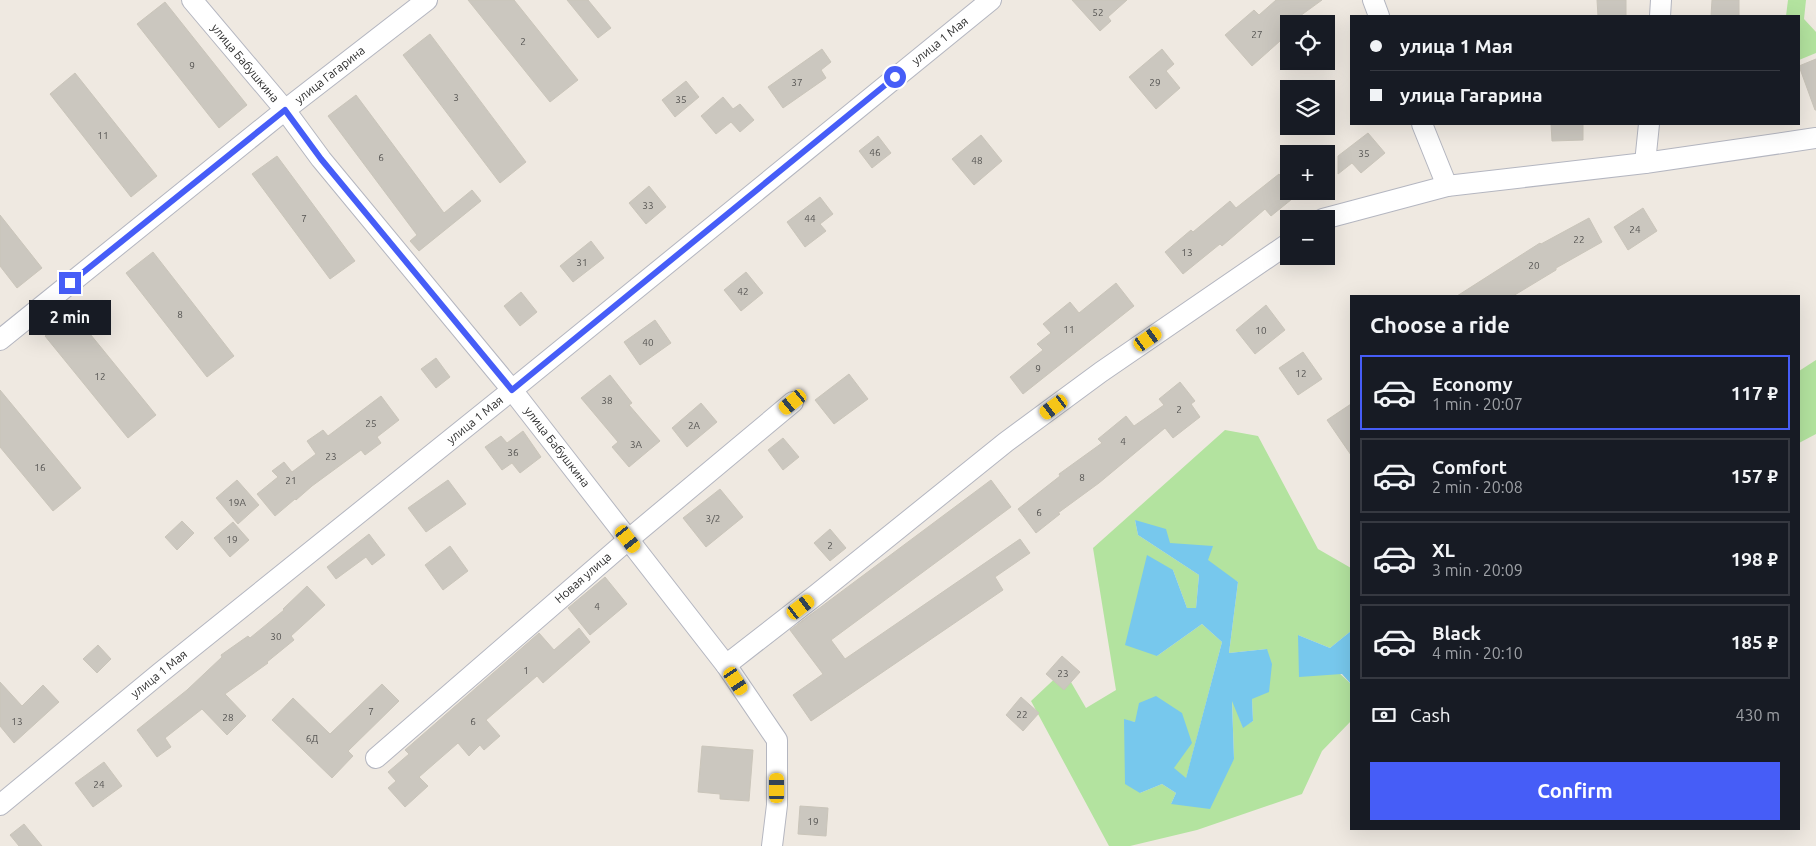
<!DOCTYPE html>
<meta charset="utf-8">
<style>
body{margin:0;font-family:Ubuntu,sans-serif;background:#242831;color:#f1f3f6;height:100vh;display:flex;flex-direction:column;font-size:19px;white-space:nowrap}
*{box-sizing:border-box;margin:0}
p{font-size:16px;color:#9ea1a6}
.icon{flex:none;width:28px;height:28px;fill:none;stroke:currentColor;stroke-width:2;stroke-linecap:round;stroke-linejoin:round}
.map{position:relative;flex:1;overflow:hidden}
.details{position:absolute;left:1350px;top:295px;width:450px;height:535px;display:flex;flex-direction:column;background:#171b24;border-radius:0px;box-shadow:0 5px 20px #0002}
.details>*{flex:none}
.banner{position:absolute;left:1350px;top:15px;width:450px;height:110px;border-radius:0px;box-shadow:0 5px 20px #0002;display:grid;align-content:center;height:110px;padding:0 20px;background:#171b24}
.tools{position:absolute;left:1280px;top:15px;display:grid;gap:10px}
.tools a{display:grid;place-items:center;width:55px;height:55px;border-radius:0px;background:#171b24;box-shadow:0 5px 20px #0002;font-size:25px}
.end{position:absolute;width:22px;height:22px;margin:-11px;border:6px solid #465df7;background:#fff;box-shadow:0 0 0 2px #fff}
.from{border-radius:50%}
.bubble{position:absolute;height:35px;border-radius:0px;background:#171b24;box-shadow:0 5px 20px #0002;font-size:16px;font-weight:600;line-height:35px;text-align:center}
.car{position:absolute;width:15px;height:30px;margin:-15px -8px;border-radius:6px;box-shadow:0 0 4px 1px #0007;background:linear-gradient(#f5c518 24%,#345 0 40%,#f5c518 0 76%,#345 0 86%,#f5c518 0)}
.banner b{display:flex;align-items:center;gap:18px;height:48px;font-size:19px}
.banner b+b{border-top:1px solid #363941}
.banner i{width:12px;height:12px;background:#f1f3f6}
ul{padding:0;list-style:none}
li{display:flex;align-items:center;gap:15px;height:75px;margin:0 10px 8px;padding:0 10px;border:2px solid #363941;border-radius:0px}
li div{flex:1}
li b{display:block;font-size:19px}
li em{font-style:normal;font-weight:600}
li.current{border-color:#465df7}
li>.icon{width:45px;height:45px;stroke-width:1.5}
h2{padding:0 20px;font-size:22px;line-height:60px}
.pay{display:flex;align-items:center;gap:12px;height:55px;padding:0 20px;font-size:19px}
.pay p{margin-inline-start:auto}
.cta{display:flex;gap:10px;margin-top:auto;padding:10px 20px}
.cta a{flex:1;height:58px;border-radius:0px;background:#465df7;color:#fff;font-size:20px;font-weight:600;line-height:58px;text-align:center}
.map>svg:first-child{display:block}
</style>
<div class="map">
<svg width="1816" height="846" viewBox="0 0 1816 846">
<rect width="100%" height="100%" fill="#efe9e1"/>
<g fill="#b3e39f" fill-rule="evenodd">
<path d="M 1788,0 L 1806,0 L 1804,19 L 1816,32 L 1816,53 L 1799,60 L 1799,16 L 1786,16 Z"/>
<path d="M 1816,360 L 1816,434 L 1799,443 L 1799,371 Z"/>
<path d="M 1225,430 L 1258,436 L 1318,549 L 1351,568 L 1351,631 L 1330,648 L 1298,635 L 1351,684 L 1351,721 L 1322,751 L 1302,794 L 1197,830 L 1130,846 L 1109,846 L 1031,701 L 1064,670 L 1086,708 L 1116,690 L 1093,548 ZM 1135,520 L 1169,543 L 1238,582 L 1229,653 L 1267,649 L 1252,699 L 1253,721 L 1243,727 L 1232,698 L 1234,759 L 1171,804 L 1176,793 L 1162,784 L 1140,793 L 1124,720 L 1135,722 L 1174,769 L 1186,779 L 1222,642 L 1202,624 L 1157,656 L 1173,570 L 1187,608 L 1196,608 L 1199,575 L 1138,535 Z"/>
</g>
<g fill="#77c8ed">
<path d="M 1135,520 L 1166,529 L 1170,543 L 1213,546 L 1208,560 L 1238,582 L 1229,653 L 1267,649 L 1272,664 L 1269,692 L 1252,699 L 1253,721 L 1243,728 L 1232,701 L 1234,759 L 1210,809 L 1171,804 L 1176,793 L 1162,784 L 1140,793 L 1125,784 L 1124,719 L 1135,722 L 1139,703 L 1156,696 L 1182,713 L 1192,743 L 1174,768 L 1186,778 L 1222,642 L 1202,624 L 1157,656 L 1125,645 L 1147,555 L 1173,570 L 1187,608 L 1196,608 L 1199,575 L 1138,535 Z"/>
<path d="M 1351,631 L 1351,684 L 1342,674 L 1299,677 L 1298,635 L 1330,648 Z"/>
</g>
<g fill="#cbc7bf" stroke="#cac5ba">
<path d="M 468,0 L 514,0 L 578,80 L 550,102 Z"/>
<path d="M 567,0 L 588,0 L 611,28 L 598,38 Z"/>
<path d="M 1072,0 L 1127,0 L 1108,17 L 1111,21 L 1100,31 Z"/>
<path d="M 1276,0 L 1322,0 L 1289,24 L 1289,33 L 1252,66 L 1225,35 L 1254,10 L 1259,15 Z"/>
<path d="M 1597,0 L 1626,0 L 1626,16 L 1598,16 Z"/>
<path d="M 1712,0 L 1739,0 L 1739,16 L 1711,16 Z"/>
<path d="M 165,2 L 247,105 L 219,128 L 137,24 Z"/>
<path d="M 430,34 L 526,162 L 500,183 L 403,55 Z"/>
<path d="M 822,49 L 831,62 L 821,70 L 826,78 L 783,108 L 768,87 Z"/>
<path d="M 1162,49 L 1174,64 L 1166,71 L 1180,88 L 1156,109 L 1129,77 Z"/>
<path d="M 1816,59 L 1816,110 L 1815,110 L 1799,66 Z"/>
<path d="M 75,73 L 157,176 L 131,197 L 50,94 Z"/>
<path d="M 686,81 L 699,97 L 675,117 L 662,100 Z"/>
<path d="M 356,95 L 444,213 L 472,190 L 481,201 L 419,251 L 410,241 L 417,235 L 328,116 Z"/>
<path d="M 723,97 L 733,109 L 740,104 L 754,120 L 740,132 L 731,122 L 716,134 L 701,116 Z"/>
<path d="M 1551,124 L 1583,124 L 1583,140 L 1552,141 Z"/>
<path d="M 1368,133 L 1385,153 L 1361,173 L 1352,163 L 1338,174 L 1338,156 Z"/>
<path d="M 981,135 L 1002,161 L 974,185 L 952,159 Z"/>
<path d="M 878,136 L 891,153 L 872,168 L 859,151 Z"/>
<path d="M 277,156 L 355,261 L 330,279 L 252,174 Z"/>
<path d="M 1279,174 L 1289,186 L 1289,191 L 1293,191 L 1297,195 L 1271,216 L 1265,209 L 1222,246 L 1220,244 L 1183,274 L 1165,252 L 1191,230 L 1193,232 L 1230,201 L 1236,208 Z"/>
<path d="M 649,186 L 666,207 L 646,224 L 629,203 Z"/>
<path d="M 820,197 L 833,214 L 820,224 L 826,231 L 805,247 L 787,222 Z"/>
<path d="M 1643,208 L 1657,231 L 1628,250 L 1614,227 Z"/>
<path d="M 0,215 L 42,268 L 17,288 L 0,266 Z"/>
<path d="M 1589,218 L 1602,242 L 1556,268 L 1556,270 L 1513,296 L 1457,296 L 1540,243 L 1541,244 Z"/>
<path d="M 591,241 L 604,258 L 573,282 L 560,266 Z"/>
<path d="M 153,252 L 234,356 L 207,377 L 126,273 Z"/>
<path d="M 746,272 L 763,293 L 741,311 L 724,290 Z"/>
<path d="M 1116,283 L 1134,306 L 1023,394 L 1010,377 L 1043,350 L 1037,344 L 1051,333 L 1043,324 L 1070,302 L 1079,313 Z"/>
<path d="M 521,292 L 537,312 L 520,326 L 504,306 Z"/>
<path d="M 1266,305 L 1285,330 L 1255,354 L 1236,330 Z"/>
<path d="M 73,313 L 156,415 L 128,438 L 45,336 Z"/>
<path d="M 655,320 L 671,343 L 640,365 L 624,342 Z"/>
<path d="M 1303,352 L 1322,379 L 1298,395 L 1279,368 Z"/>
<path d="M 436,358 L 450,377 L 436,388 L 421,369 Z"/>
<path d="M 849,374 L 868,399 L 834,424 L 815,400 Z"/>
<path d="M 610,375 L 632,403 L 629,405 L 660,441 L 629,467 L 612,447 L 618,442 L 581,398 Z"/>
<path d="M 1180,382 L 1195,401 L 1191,404 L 1200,417 L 1173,438 L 1165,428 L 1099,483 L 1058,513 L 1060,514 L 1036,533 L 1018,509 L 1060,476 L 1059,474 L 1102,443 L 1098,439 L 1126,416 L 1134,426 L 1164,405 L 1159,399 Z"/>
<path d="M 0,390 L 81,488 L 53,511 L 0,447 Z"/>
<path d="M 381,396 L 399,420 L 377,437 L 381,443 L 365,455 L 361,450 L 312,486 L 296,500 L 295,499 L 275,516 L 257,494 L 278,477 L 272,471 L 284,462 L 292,472 L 316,454 L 307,441 L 323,430 L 328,436 Z"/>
<path d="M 701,403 L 717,422 L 687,447 L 672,428 Z"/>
<path d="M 1351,404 L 1351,455 L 1327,420 Z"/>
<path d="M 523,431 L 541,457 L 520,473 L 512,463 L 502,470 L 485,447 L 501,436 L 507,443 Z"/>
<path d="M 783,438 L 799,457 L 783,470 L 768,450 Z"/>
<path d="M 237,480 L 259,505 L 238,524 L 216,498 Z"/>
<path d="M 448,480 L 466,504 L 426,532 L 408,508 Z"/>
<path d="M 991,480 L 1011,507 L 831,640 L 845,659 L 1020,539 L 1030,553 L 995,577 L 1003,590 L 811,721 L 793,695 L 823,674 L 790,630 Z"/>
<path d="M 720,489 L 743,517 L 706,547 L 683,518 Z"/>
<path d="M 182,521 L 194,533 L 177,550 L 165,537 Z"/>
<path d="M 233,522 L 249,540 L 230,557 L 214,538 Z"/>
<path d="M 830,529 L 846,548 L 830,561 L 814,543 Z"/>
<path d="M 369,534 L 385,555 L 372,565 L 366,557 L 336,579 L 327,567 Z"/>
<path d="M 450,546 L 468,571 L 443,590 L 425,565 Z"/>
<path d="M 605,577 L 627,604 L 590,635 L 568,608 Z"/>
<path d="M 307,586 L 325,605 L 291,636 L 294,640 L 267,662 L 268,663 L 225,694 L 246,716 L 227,735 L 202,709 L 165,738 L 171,747 L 157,757 L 137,730 L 187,690 L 222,657 L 221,655 L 248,636 L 250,638 L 284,610 L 283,609 Z"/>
<path d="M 579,628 L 590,642 L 543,683 L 537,676 L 486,720 L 500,736 L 484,750 L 480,745 L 469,756 L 458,743 L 419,777 L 428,786 L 405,807 L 388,788 L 396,781 L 388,772 L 409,754 L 405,750 L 539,633 L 554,650 Z"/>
<path d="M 98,645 L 111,659 L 97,673 L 83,659 Z"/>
<path d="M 1062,656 L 1080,672 L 1064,690 L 1046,674 Z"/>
<path d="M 0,682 L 22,706 L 43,685 L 59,702 L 14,743 L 0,726 Z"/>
<path d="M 382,684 L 399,701 L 348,751 L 353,756 L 332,778 L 272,720 L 293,698 L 330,734 Z"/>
<path d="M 1021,697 L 1039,713 L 1023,731 L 1006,715 Z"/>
<path d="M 702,746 L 753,750 L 749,801 L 720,799 L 720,794 L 698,792 Z"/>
<path d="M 104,762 L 122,786 L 93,807 L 75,783 Z"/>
<path d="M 800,806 L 828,808 L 826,836 L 798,834 Z"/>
<path d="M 24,824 L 42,846 L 19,846 L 10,835 Z"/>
</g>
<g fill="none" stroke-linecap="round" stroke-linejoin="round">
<g stroke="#b4b6c0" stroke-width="22">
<g id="street">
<path d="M 192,0 L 285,110 L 321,159 L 512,390 L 726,665 L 777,740 L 777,805 L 772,846"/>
<path d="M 1373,0 L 1379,16"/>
<path d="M 1660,16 L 1661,0"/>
<path d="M 1422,124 L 1447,186"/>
<path d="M 1645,163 L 1649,124"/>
<path d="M 1323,219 L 1447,186 L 1645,163 L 1816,138"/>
<path d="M 0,340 L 285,110 L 427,0"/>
<path d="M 726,665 L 816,595 L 1006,442 L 1101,372 L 1289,243"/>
<path d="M 376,758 L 629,539 L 793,402"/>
<path d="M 0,805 L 160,673 L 512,390 L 991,0"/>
</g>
</g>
<use href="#street" stroke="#fff" stroke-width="20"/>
</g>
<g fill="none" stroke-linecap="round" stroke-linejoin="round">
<path stroke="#465df7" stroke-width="6" d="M 70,283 L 285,110 L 321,159 L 512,390 L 895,77"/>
</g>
<g text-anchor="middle" stroke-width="5" stroke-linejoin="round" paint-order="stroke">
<g font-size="10" fill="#555452">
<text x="1098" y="16">52</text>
<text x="1257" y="38">27</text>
<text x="523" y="45">2</text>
<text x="192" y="69">9</text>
<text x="797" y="86">37</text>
<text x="1155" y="86">29</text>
<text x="456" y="101">3</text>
<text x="681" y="103">35</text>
<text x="103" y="139">11</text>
<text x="875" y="156">46</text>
<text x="1364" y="157">35</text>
<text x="381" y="161">6</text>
<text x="977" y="164">48</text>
<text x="648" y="209">33</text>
<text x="304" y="222">7</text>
<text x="810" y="222">44</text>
<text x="1635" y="233">24</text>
<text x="1579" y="243">22</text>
<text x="1187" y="256">13</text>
<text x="582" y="266">31</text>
<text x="1534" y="269">20</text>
<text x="743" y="295">42</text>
<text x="180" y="318">8</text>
<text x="1069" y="333">11</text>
<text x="1261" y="334">10</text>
<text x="648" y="346">40</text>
<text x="1038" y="372">9</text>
<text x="1301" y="377">12</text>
<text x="100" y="380">12</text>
<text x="607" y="404">38</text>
<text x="1179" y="413">2</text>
<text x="371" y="427">25</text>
<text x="694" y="429">2А</text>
<text x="1123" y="445">4</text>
<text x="636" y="448">3А</text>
<text x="513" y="456">36</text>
<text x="331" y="460">23</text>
<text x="40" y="471">16</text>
<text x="1082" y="481">8</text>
<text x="291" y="484">21</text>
<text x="237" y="506">19А</text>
<text x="1039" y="516">6</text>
<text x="713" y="522">3/2</text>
<text x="232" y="543">19</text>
<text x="830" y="549">2</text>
<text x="597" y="610">4</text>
<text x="276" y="640">30</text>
<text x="526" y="674">1</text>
<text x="1063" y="677">23</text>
<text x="371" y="715">7</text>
<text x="1022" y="718">22</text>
<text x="228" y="721">28</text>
<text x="17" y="725">13</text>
<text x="473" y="725">6</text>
<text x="312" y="742">6Д</text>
<text x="99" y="788">24</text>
<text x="813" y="825">19</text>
</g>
<g font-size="12" fill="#2e2e2e" stroke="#fff">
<text transform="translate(940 41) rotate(-39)" y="4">улица 1 Мая</text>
<text transform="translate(245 63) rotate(50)" y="4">улица Бабушкина</text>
<text transform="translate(330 75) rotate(-38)" y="4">улица Гагарина</text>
<text transform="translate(475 420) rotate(-39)" y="4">улица 1 Мая</text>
<text transform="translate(557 447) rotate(52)" y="4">улица Бабушкина</text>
<text transform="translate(583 578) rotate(-41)" y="4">Новая улица</text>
<text transform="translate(159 674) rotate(-39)" y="4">улица 1 Мая</text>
</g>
</g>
</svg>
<div class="tools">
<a><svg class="icon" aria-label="locate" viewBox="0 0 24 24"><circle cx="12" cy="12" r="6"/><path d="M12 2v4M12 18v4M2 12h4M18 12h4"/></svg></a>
<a><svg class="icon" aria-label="layers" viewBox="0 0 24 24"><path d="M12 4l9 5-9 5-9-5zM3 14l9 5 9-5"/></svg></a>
<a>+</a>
<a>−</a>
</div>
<i class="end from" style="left:895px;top:77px"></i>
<i class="end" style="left:70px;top:283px"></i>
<div class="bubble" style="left:29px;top:300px;width:82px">2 min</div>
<i class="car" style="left:1148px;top:339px;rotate:55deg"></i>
<i class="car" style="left:793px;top:402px;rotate:231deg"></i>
<i class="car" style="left:1054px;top:407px;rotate:234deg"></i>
<i class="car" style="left:628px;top:539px;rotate:142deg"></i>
<i class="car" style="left:801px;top:607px;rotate:53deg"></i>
<i class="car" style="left:736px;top:681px;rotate:146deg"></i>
<i class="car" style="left:777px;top:788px;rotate:0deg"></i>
<div class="banner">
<b><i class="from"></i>улица 1 Мая</b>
<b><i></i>улица Гагарина</b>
</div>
<section class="details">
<h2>Choose a ride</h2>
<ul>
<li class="current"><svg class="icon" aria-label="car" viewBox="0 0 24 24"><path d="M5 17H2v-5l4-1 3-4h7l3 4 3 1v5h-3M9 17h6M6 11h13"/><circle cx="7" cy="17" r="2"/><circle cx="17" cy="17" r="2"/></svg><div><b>Economy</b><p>1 min · 20:07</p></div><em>117 ₽</em></li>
<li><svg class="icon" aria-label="car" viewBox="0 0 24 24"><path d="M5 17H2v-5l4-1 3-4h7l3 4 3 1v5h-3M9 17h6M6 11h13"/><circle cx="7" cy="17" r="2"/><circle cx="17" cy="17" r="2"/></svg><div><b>Comfort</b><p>2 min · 20:08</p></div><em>157 ₽</em></li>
<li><svg class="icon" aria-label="car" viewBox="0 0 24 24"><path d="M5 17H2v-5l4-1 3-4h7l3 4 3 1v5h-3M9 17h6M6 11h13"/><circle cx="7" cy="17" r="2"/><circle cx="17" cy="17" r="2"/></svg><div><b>XL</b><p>3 min · 20:09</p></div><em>198 ₽</em></li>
<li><svg class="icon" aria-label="car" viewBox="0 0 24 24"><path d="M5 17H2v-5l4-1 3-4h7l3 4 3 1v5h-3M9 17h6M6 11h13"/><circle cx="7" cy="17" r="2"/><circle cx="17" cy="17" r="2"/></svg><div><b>Black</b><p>4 min · 20:10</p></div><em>185 ₽</em></li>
</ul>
<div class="pay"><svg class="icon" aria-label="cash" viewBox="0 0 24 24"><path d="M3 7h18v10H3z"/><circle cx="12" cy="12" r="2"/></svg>Cash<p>430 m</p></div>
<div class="cta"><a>Confirm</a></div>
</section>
</div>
